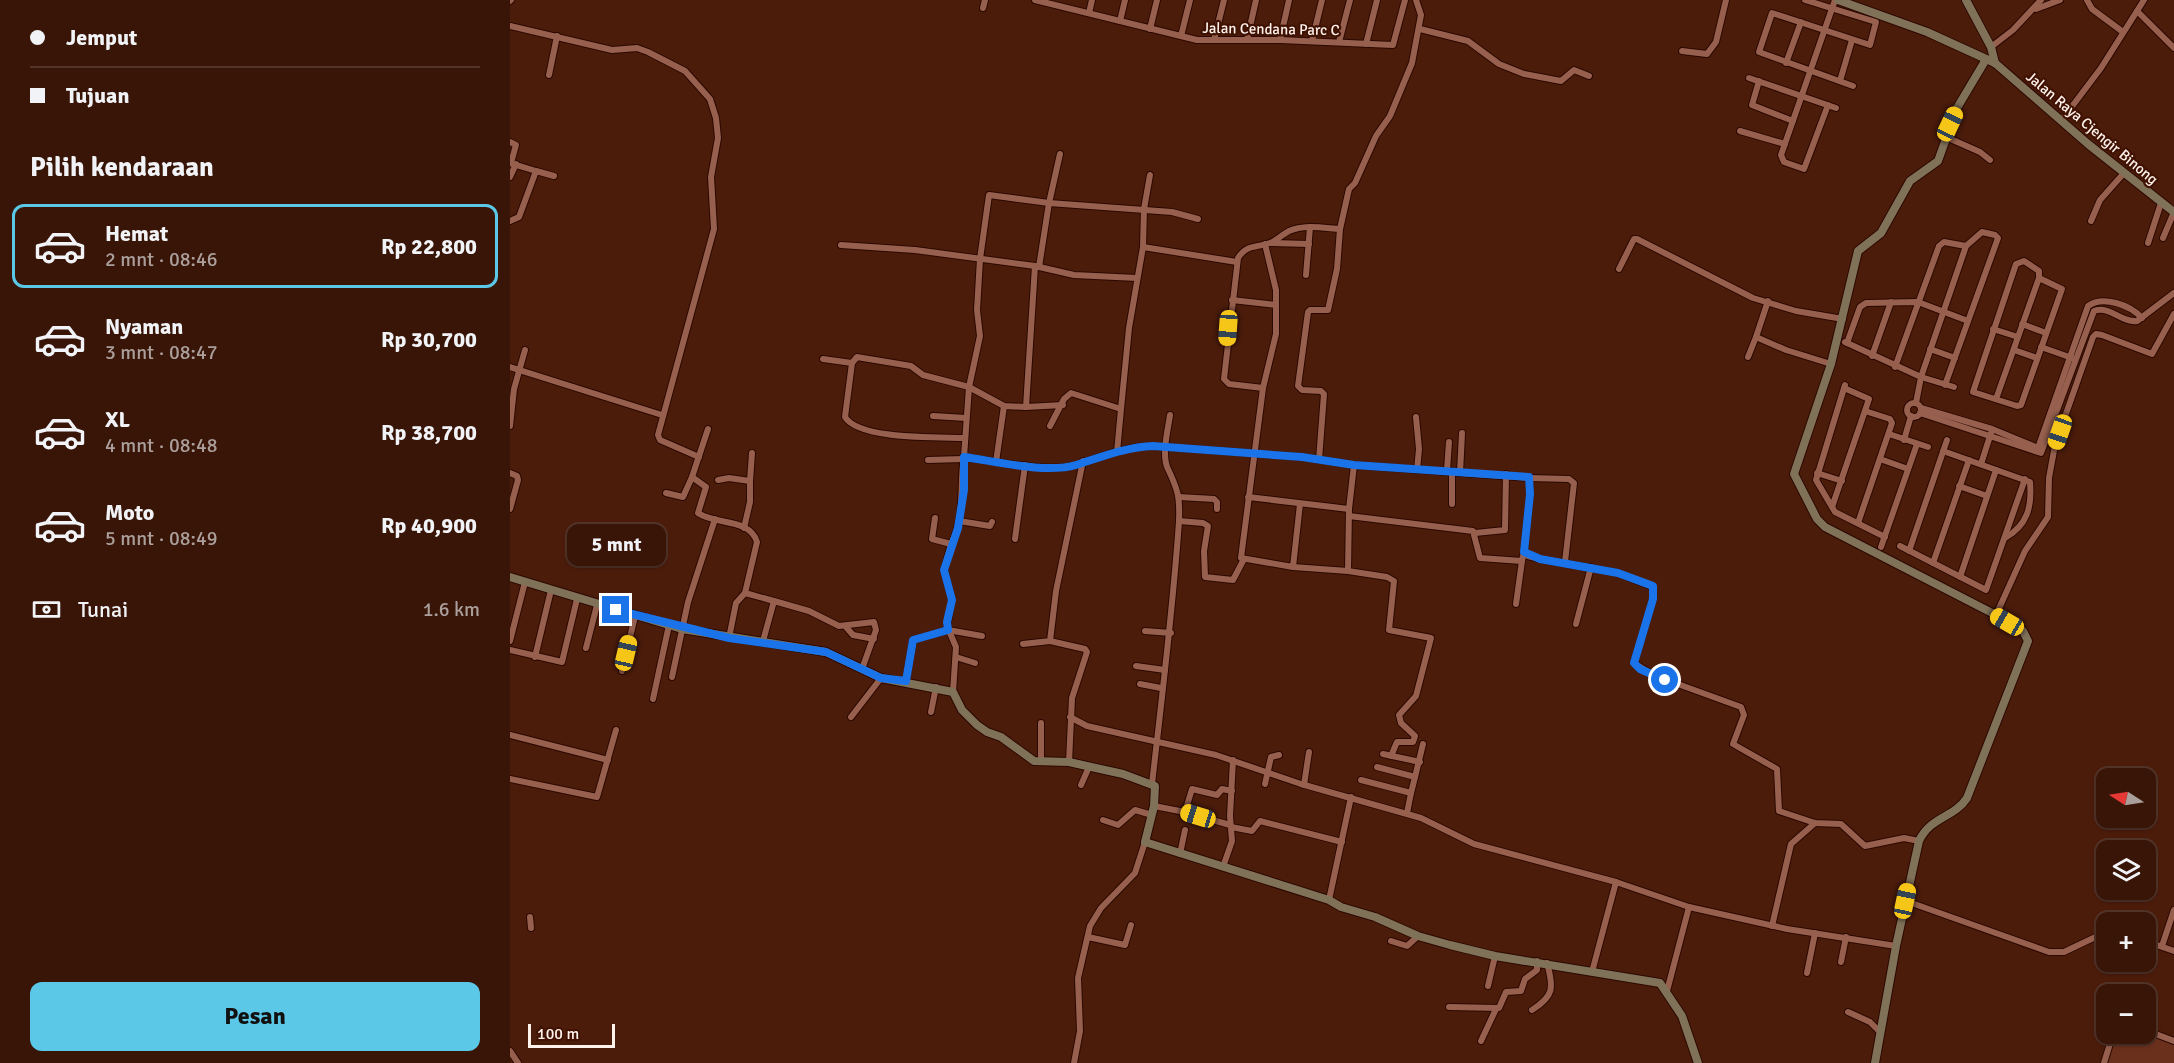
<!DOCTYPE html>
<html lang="id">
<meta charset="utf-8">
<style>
body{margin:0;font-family:Signika,sans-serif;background:#401e12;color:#f1f3f6;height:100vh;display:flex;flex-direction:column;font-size:22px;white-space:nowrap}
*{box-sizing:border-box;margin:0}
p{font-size:20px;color:#ab9f9c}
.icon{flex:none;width:33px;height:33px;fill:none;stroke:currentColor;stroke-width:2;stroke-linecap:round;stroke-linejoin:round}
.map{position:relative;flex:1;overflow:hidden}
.details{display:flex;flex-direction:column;background:#391508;width:510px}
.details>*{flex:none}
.guide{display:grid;align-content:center;height:132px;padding:0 30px;background:#391508}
.needle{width:39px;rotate:282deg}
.tools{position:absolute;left:1586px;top:768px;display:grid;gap:12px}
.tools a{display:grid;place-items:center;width:60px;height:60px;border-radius:12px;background:#391508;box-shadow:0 2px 4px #0004,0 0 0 2px #533429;font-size:30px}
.scale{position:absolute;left:18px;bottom:15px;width:87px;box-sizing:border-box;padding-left:6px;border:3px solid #fff2ed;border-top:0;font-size:16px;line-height:21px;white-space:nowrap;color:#fff2ed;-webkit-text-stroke:4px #401202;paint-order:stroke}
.end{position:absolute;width:27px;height:27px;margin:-14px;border:8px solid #1a73e8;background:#fff;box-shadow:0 0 0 3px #fff}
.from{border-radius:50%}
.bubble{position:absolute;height:42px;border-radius:12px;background:#391508;box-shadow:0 2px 4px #0004,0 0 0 2px #533429;font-size:20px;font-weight:700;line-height:42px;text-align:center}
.car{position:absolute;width:18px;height:36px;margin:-18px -9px;border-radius:8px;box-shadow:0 0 4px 2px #0007;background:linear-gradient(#f5c518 24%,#345 0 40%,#f5c518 0 76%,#345 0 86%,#f5c518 0)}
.guide b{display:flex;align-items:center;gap:21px;height:57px;font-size:22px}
.guide b+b{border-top:2px solid #533429}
.guide i{width:15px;height:15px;background:#f1f3f6}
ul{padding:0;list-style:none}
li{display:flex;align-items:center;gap:18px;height:84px;margin:0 12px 9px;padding:0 18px;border:3px solid transparent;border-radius:12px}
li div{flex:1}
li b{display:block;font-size:22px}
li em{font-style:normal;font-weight:700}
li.current{border-color:#5bc8e7}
li>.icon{width:54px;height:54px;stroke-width:1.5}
h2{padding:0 30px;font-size:27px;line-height:72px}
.pay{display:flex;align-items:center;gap:15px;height:66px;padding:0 30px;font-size:22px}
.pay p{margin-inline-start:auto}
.cta{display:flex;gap:12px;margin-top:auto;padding:12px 30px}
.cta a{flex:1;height:69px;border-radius:12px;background:#5bc8e7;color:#111;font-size:24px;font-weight:700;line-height:69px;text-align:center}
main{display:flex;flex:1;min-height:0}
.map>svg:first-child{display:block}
</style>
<main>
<section class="details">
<div class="guide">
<b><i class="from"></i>Jemput</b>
<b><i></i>Tujuan</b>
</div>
<h2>Pilih kendaraan</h2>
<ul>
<li class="current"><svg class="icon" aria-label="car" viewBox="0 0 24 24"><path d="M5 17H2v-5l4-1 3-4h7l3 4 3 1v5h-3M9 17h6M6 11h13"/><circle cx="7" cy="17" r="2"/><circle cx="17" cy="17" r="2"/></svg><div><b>Hemat</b><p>2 mnt · 08:46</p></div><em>Rp 22,800</em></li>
<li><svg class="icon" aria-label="car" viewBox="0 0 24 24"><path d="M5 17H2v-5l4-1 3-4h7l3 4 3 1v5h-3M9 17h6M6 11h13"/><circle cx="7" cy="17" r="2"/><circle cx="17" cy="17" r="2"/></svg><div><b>Nyaman</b><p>3 mnt · 08:47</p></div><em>Rp 30,700</em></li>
<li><svg class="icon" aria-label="car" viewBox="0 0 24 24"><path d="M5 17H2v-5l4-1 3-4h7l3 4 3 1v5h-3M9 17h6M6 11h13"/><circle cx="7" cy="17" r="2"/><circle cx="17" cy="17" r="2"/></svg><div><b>XL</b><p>4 mnt · 08:48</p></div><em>Rp 38,700</em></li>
<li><svg class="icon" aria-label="car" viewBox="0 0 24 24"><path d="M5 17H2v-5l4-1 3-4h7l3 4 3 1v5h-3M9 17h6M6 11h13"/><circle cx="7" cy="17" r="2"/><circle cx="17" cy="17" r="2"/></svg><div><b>Moto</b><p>5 mnt · 08:49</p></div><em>Rp 40,900</em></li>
</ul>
<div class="pay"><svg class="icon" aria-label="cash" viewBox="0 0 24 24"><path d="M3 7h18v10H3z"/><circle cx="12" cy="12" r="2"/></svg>Tunai<p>1.6 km</p></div>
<div class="cta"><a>Pesan</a></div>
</section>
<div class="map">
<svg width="1664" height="1063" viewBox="0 0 1664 1063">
<rect width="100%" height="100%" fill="#4c1c0b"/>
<path fill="#6b301c" d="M 1635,1032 L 1664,1043 L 1664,1063 L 1596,1063 L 1606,1034 Z"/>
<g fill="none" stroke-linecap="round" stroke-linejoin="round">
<g stroke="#2b0800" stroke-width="8">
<g id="street">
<path d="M 525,0 L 687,40 L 770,40 L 883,45 L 895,0"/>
<path d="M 1295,0 L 1366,22 L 1360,45 L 1262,13 L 1249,52 L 1343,86"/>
<path d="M 1577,0 L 1582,9 L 1613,32"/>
<path d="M 0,1 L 1,0"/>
<path d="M 473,8 L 475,0"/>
<path d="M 1526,9 L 1550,0"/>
<path d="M 1627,11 L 1664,48"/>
<path d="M 579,13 L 582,0"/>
<path d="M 610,21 L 615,0"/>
<path d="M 0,26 L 102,50 L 127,48 L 138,52 L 175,71 L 200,99 L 206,118 L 208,138 L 201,177 L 204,229 L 148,435 L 150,440 L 189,457"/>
<path d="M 640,29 L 647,0"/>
<path d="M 910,29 L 958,41 L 989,64 L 1014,74 L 1051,81 L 1064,70 L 1079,76"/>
<path d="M 671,36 L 680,0"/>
<path d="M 704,40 L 714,0"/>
<path d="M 737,40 L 746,0"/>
<path d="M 770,40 L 779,0"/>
<path d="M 802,41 L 812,0"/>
<path d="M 829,42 L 840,0"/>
<path d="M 856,44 L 867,0"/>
<path d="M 1481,47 L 1503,30 L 1531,0"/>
<path d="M 1172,51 L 1197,54 L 1206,42 L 1216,0"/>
<path d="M 1276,63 L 1291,22"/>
<path d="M 39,75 L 47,36"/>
<path d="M 1239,78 L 1326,108"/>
<path d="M 1249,81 L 1242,105 L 1283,121"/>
<path d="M 1330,81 L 1342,40"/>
<path d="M 1318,105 L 1294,169 L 1274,162 L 1271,155 L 1325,0"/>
<path d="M 1551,121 L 1591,68 L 1634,0"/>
<path d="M 1230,131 L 1275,144"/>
<path d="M 1436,137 L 1470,152 L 1480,160"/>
<path d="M 0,142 L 6,145 L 1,163"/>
<path d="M 0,163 L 26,171 L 9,217 L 0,221"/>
<path d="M 26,171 L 44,176"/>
<path d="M 0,177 L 6,164"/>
<path d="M 1581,221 L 1590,200 L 1614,173"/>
<path d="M 1653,238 L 1664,212"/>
<path d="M 762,243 L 799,244"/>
<path d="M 1638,243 L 1651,203"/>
<path d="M 331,245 L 405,250 L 525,266"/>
<path d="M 633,247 L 727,262"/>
<path d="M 529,267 L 539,203 L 550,154"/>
<path d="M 1109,269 L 1124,239 L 1127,239 L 1243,298 L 1286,311 L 1333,319"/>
<path d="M 796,275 L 800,227"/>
<path d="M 722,300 L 766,305"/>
<path d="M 1258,301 L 1246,337 L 1276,350 L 1321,364"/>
<path d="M 1512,324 L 1536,333"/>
<path d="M 1483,329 L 1508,337"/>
<path d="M 1335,342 L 1411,377 L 1406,403"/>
<path d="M 1337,343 L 1350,307 L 1356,303 L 1408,302 L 1458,321"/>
<path d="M 1531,347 L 1562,358"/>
<path d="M 1420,349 L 1445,358"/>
<path d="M 1504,350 L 1527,358"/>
<path d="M 1362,356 L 1381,302"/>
<path d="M 1238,357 L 1246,337"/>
<path d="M 313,359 L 342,363 L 335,417 C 349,440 429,437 454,438"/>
<path d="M 342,363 L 347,357 L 401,366 L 413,375 L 459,387 L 494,406 L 516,407"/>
<path d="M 0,367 L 152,415"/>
<path d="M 1385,367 L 1429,246 L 1434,242 L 1456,246"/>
<path d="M 1335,385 L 1306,480 L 1325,512 L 1375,537"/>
<path d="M 1435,385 L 1488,238 L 1485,235 L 1472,232 L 1456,246 L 1411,377 L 1444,387"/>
<path d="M 753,388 L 766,334 L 766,290 L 755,244"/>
<path d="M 1486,399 L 1529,278 L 1529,271 L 1514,261 L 1506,264 L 1463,392 L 1507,406 L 1511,405 L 1552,289 L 1529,278"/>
<circle cx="1404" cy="410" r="7"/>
<path d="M 553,405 L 516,407 L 525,266 L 564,275 L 627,278"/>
<path d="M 1411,408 L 1482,429 L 1528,448 L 1578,306 C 1593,295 1620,305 1632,318"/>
<path d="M 1410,413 L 1531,453 L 1584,311 C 1600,305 1611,323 1627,321 L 1664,293"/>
<path d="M 423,416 L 456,418"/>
<path d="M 906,417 L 909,449 L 907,470"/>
<path d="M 0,426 L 4,389 L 15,350"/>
<path d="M 540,426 L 554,399 L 561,393 L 611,409 L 619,328 L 633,247 L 634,209 L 640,175"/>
<path d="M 198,429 L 182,477 L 196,487 L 188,513 C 205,525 240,518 247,542 L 235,593 L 226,603 L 219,638"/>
<path d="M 1379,434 L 1418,447"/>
<path d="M 1394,440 L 1401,416"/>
<path d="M 1433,451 L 1520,482 C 1522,506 1518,525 1495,538"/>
<path d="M 607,452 L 611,409"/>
<path d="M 454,457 L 459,387 L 470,336 L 467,310 L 470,259 L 479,195 L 539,203 L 662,212 L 688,219"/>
<path d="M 1370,459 L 1398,469"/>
<path d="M 418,460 L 453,459"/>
<path d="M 809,460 L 814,394 L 811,391 L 792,390 L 788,386 L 798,312 L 800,310 L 818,310 L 827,269 L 830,229"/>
<path d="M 486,462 L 494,406"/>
<path d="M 1471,464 L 1481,433"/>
<path d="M 844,465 L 839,509 L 838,571 L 877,577 L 884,581 L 879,630 L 921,638 L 906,696 L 889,715 L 891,723 L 905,736 L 903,742 L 887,742 L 881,756"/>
<path d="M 937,470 L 939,442"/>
<path d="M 942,471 L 942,504"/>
<path d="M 0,473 L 7,476 L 8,480 L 0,509"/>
<path d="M 950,473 L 952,433"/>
<path d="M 1307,473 L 1332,481"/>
<path d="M 1019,478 L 1059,479 L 1064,483 L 1055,562"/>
<path d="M 208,480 L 219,478 L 240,481 L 240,502 L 234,528"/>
<path d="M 240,481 L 242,453"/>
<path d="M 1449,486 L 1477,496"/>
<path d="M 156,493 L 173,497 L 182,477"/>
<path d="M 669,497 L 704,499 L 707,502 L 707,509"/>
<path d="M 738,497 L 839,509"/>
<path d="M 790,504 L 783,567 L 731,558 L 753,388 L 719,384 L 714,379 L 728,258 C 737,244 746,248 760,243 C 766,241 773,234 779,231 C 795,224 814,228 830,229 L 839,189 L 845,183 L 866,136 L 880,116 L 902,63 L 911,15 L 906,0"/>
<path d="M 1322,507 L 1359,399 L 1334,388"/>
<path d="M 839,516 L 963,531 L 970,558 L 1012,561 L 1014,552"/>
<path d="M 425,518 L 422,539 L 441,544 L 434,570 L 442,600 L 437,626 L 446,647 L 443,692"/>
<path d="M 449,521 L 480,526 L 482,522"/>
<path d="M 669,521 L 693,523 L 698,526 L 694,551 L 695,577 L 723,580 L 734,559"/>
<path d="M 1348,523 L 1382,423 L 1380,419 L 1355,411"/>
<path d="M 965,533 L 995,530 L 996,474"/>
<path d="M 505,539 L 515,465"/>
<path d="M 441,544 C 456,515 449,487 454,457 C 483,461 538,473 566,465 C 591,457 616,446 643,446 L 792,457 L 844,465 L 1019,478 L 1020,494 L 1014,552 L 1018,556 L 1030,559 L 1108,573 L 1143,587 L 1143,599 L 1124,663 L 1143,675 L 1231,707 L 1234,715 L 1223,744 L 1267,769 L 1269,811 L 1305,823 L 1331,824 L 1355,846 L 1394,838 L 1409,841"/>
<path d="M 1390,546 L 1476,590 L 1515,479"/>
<path d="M 1371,547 L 1407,444"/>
<path d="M 1399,551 L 1437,440"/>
<path d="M 1423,563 L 1459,460"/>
<path d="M 783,567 L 838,571"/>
<path d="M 1450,577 L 1486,470"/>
<path d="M 235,593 L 264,601"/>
<path d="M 1006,604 L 1012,561"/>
<path d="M 1486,615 L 1515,551 L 1538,517 L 1539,478 L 1545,445 L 1583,337 L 1586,334 L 1592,335 L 1642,354 L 1664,314"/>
<path d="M 1066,624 L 1081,567"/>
<path d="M 336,627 L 343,635 L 364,639"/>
<path d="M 635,631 L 661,633"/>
<path d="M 0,641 L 15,582"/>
<path d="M 253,641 L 264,601 L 299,611 L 329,626 L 364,622 L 366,630 L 352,669"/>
<path d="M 540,641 L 575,649 L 577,652 L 562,698 L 559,762"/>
<path d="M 513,644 L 540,641 L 546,591 L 573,461"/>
<path d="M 76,648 L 87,605"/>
<path d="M 0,650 L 52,662 L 67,599"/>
<path d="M 25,657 L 41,590"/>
<path d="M 446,657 L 465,663"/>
<path d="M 626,666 L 655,670"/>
<path d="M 112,671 L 125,616"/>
<path d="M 162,677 L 178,602 L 205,519"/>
<path d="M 396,681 L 403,640 L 438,630 L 472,636"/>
<path d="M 630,684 L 651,688"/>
<path d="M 143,699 L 159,625"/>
<path d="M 421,712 L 426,687"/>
<path d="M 341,717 L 371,678"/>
<path d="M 560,717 L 577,726 L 706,755 L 791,784 L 911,818 L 964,844 L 1106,882"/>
<path d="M 531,723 L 531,762"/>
<path d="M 0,735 L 98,760"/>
<path d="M 873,754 L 910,762"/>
<path d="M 867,767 L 905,777 L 901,793"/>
<path d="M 905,777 L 913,744"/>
<path d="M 0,779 L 87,797 L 106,730"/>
<path d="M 851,780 L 901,793 L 897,813"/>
<path d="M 642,784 C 652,696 663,609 669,521 C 670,497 668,490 658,469 C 651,455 658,430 660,415"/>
<path d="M 755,784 L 761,757 L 769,755"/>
<path d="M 571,785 L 579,767"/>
<path d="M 794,785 L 799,752"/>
<path d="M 644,806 L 675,812 L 682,789 L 707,795 L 712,789 L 722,791"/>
<path d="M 675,812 L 720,825"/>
<path d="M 593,820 L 608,825 L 625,810 L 642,815"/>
<path d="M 721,827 L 742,831 L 750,821 L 832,842"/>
<path d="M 670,854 L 675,830"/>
<path d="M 713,867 L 722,841 L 720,816 L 723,760"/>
<path d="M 819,900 L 841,797"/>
<path d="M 1396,901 L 1539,952 L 1554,952 L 1596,932"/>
<path d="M 20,917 L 21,928"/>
<path d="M 1262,926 L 1281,844 L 1305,823"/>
<path d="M 578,937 L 615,945 L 621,925"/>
<path d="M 881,941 L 897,946 L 908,936"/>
<path d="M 1635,941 L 1664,951"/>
<path d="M 1652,946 L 1664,910"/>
<path d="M 1331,962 L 1336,937"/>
<path d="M 1082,972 L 1106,882 L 1179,907"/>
<path d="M 1297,973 L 1305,933"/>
<path d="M 978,986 L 985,956"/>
<path d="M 1157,991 L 1179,907 L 1277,929 L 1386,946"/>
<path d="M 939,1007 L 989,1008 L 996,992 L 1011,991 L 1015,979 L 1027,970 L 1027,961"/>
<path d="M 1022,1010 C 1044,996 1044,988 1037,963"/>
<path d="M 1338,1012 L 1360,1022 L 1370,1032"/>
<path d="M 1635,1030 L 1664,1041"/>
<path d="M 971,1041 L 986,1009"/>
<path d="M 0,1051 L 8,1063"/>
<path d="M 564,1063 L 570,1031 L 568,978 L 580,926 L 591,908 L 625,873 L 635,842"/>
<path d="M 1594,1063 L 1603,1034"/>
</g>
</g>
<g stroke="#2b0800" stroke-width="10">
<g id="secondary">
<path d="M 1328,0 L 1417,32 L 1485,63 L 1578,144 L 1664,212"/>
<path d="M 1456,0 L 1481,47 L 1485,63"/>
<path d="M 0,577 L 172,629 L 316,652 L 371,678 L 443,692 L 452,710 L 467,725 L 477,732 L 491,737 L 524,761 L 559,762 L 613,774 L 645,786 L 644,806 L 635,842 L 819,900 L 831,907 L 865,917 L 908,936 L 940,945 L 985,956 L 1150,983 L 1172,1016 L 1188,1063"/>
<path d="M 1365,1063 L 1386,946 L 1409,841 C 1421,816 1444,818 1457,798 L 1518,641 L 1513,631 L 1486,615 L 1315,527 L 1307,519 L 1284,474 L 1321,364 L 1348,251 L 1371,233 L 1400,181 L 1428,161 L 1447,108 L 1475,61"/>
</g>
</g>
<use href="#street" stroke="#97604e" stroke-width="6"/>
<use href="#secondary" stroke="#807159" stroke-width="8"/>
</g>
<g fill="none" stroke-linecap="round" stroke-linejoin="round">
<path stroke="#1a73e8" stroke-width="8" d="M 106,610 L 219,638 L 316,652 L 371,678 L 396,681 L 403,640 L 438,630 L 437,622 L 442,600 L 434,570 L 448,528 L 454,490 L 454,457 C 485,461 536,474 566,465 C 591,457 616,447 643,446 L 792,457 L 844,465 L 1019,477 L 1020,494 L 1014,552 L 1030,559 L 1108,573 L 1143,586 L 1143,599 L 1124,663 L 1130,669 L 1155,680"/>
</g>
<g text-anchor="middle" stroke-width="4.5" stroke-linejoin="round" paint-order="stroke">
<g font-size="15" fill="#fff2ed" stroke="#401202">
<text transform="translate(761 29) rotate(1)" y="5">Jalan Cendana Parc C</text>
<text transform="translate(1582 128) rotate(40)" y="5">Jalan Raya Cjengir Binong</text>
</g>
</g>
</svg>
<div class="tools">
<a><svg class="needle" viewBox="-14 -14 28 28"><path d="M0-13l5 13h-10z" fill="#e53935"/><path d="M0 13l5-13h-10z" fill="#ab9f9c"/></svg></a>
<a><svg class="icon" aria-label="layers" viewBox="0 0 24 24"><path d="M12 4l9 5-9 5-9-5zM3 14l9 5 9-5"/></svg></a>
<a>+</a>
<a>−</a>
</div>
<div class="scale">100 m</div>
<i class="end from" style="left:1155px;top:680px"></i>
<i class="end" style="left:106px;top:610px"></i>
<div class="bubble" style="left:57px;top:524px;width:99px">5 mnt</div>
<i class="car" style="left:1440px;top:124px;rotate:25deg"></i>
<i class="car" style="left:718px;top:328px;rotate:184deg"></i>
<i class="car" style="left:1550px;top:432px;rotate:199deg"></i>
<i class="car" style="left:1497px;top:622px;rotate:300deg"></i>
<i class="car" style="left:116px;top:653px;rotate:13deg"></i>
<i class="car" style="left:688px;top:816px;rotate:287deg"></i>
<i class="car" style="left:1395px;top:901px;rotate:12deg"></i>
</div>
</main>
